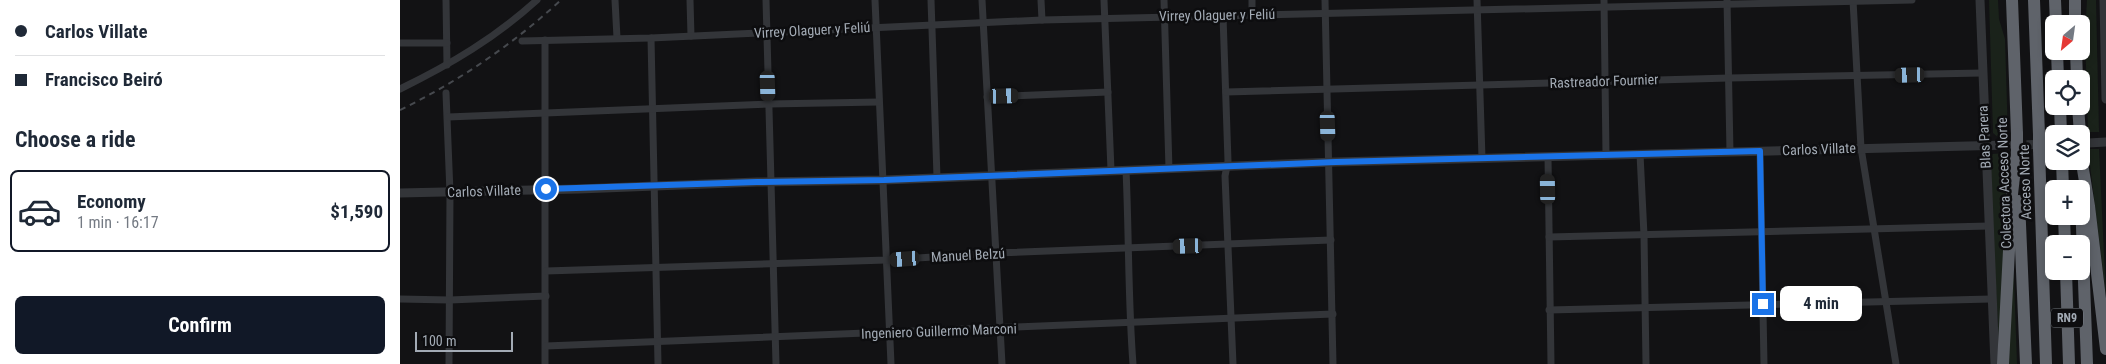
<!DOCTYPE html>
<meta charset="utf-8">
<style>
body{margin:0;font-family:"Roboto Condensed",sans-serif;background:#f6f6f7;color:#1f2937;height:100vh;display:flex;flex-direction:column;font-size:19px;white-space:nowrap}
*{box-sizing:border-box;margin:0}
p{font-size:16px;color:#747a83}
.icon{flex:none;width:28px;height:28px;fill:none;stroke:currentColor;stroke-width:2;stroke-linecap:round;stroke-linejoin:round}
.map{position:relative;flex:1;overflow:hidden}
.drawer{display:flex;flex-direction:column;background:#fff;width:400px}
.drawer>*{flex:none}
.top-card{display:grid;align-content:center;height:110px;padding:0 15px;background:#fff}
.needle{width:32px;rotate:209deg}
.buttons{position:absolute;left:1645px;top:15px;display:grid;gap:10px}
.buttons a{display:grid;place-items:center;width:45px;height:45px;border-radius:8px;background:#fff;box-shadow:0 2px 8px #0003;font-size:25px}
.scale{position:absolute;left:15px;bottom:12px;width:98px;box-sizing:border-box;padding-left:5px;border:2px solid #a3abb5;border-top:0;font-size:14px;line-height:18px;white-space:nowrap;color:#a3abb5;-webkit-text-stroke:4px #0d0d0f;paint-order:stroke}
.end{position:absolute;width:22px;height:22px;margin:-11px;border:6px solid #1a73e8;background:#fff;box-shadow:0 0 0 2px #fff}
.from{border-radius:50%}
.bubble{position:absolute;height:35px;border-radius:8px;background:#fff;box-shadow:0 2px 8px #0003;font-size:16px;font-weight:700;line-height:35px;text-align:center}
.car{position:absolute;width:15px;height:30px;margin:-15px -8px;border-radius:6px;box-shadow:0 0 4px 1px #0007;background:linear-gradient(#222 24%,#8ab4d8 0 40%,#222 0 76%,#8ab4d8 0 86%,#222 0)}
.top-card b{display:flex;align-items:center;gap:18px;height:48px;font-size:19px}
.top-card b+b{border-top:1px solid #e0e1e3}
.top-card i{width:12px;height:12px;background:#1f2937}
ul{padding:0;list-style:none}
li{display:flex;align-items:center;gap:15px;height:82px;margin:0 10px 8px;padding:0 5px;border:2px solid transparent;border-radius:8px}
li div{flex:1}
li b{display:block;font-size:19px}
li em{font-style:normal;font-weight:700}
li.on{border-color:#111827}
li>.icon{width:45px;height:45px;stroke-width:1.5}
h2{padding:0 15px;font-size:22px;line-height:60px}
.cta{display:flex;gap:10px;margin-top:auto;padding:10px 15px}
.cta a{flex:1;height:58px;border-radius:8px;background:#111827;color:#fff;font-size:20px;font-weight:700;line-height:58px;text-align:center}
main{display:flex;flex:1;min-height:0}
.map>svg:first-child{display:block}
</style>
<main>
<section class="drawer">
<div class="top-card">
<b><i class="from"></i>Carlos Villate</b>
<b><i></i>Francisco Beiró</b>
</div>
<h2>Choose a ride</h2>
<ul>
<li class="on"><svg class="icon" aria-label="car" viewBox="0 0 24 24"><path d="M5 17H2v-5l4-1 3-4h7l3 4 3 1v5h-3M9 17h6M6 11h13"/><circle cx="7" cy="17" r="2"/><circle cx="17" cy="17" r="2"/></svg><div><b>Economy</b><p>1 min · 16:17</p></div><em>$1,590</em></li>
</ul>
<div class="cta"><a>Confirm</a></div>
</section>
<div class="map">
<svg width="1706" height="364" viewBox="0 0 1706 364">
<rect width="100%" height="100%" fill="#121214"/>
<g fill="#1a221a">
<path d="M 1589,0 L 1598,0 L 1599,19 L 1605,39 L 1608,138 L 1599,138 L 1593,133 Z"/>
<path d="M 1687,0 L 1696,0 L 1699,132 L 1688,132 L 1685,34 Z"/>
<path d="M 1688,149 L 1699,149 L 1706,296 Z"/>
<path d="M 1609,153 L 1609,172 L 1599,346 L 1589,157 L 1591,154 Z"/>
<path d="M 1613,249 L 1617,364 L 1608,364 Z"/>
</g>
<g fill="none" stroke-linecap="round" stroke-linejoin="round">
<path stroke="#2f3134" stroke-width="9" stroke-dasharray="9 4.5" stroke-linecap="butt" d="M 1613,145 L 1654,144"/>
<g stroke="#333539" stroke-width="7">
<path d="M 46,0 L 47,65"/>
<path d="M 215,0 L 217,38"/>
<path d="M 290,0 L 291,36"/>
<path d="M 366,0 L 376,364"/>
<path d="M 475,0 L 491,364"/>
<path d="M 531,0 L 537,177"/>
<path d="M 582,0 L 602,364"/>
<path d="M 641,0 L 642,20"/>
<path d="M 704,0 L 711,170"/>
<path d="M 764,0 L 769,169"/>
<path d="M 852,0 L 852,15"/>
<path d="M 925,0 L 933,364"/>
<path d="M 1077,0 L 1082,158"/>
<path d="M 1204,0 L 1206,155"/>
<path d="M 1327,0 L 1330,152"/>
<path d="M 1453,0 L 1461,148 L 1496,364"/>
<path d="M 823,16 L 828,161 L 825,176 L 833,364"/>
<path d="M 251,38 L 258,364"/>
<path d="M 145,40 L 145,364"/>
<path d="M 122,41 L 251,38 L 642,20 L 1512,0"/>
<path d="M 0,43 L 47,43"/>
<path d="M 0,89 C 51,64 95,38 137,0"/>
<path d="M 826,92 L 1329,78 L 1582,73"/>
<path d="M 46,93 L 50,193 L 49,364"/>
<path d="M 587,97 L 708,92"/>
<path d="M 48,117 L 369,104 L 479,102"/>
<path d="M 1360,151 L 1364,364"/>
<path d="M 1240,154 L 1244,235 L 1246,364"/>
<path d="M 1148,157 L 1151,364"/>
<path d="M 726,170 C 729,235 728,300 733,364"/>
<path d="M 1149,237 L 1589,226"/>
<path d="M 146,271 L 486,260 L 596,253 L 931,240"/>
<path d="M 0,299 L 50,300 L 146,296"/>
<path d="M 1149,310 L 1591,299"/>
<path d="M 146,346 L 933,314"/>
</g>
<g stroke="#333539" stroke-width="9">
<path d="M 1580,0 L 1595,364"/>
<path d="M 1704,0 L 1706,99"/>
<path d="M 1688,143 L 1706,142"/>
<path d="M 0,193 L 179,189 L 357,182 L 484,180 L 935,162 L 1608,145"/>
</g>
<g stroke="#5f636a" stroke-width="12">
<path d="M 1612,0 L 1617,134"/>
<path d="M 1634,0 L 1639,135"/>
<path d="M 1655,0 L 1656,24"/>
<path d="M 1675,0 L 1675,24"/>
<path d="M 1657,51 L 1658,79"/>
<path d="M 1676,51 L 1677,79"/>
<path d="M 1660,106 L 1661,134"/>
<path d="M 1678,106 L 1680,134"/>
<path d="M 1639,149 L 1646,364"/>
<path d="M 1681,157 L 1689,206 L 1706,349"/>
<path d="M 1662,161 L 1663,189"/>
<path d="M 1681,200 L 1687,364"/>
<path d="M 1619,201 L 1626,364"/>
<path d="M 1664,216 L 1665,244"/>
<path d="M 1666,271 L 1669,364"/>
<path d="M 1603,364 L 1612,194 L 1617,151"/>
</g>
<path stroke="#46494e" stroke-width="2" stroke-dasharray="6 5" stroke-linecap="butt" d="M 0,110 C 59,81 112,45 161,0"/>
<g stroke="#5f636a" stroke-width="12">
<path d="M 1617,134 L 1617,151"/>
<path d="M 1639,135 L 1639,149"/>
</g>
</g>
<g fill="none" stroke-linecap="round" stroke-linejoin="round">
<path stroke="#1a73e8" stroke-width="6" d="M 146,189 L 357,182 L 484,180 L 936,162 L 1360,151 L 1363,304"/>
</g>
<g text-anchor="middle" stroke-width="5" stroke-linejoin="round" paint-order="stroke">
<rect fill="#0d0d0f" stroke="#767c83" stroke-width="1" x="1651" y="308.5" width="32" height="19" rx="4"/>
<g font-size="12" font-weight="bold" fill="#a3abb5">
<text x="1667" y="322">RN9</text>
</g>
<g font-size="14" fill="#a3abb5" stroke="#0d0d0f">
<text transform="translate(817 15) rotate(-1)" y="5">Virrey Olaguer y Feliú</text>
<text transform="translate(412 30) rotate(-3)" y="5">Virrey Olaguer y Feliú</text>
<text transform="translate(1204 81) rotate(-2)" y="5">Rastreador Fournier</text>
<text transform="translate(1584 137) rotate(-93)" y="5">Blas Parera</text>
<text transform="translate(1419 149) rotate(-2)" y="5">Carlos Villate</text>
<text transform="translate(1625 182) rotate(-92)" y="5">Acceso Norte</text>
<text transform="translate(1604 183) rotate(-92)" y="5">Colectora Acceso Norte</text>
<text transform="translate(84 191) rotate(-2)" y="5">Carlos Villate</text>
<text transform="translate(568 255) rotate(-3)" y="5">Manuel Belzú</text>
<text transform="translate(539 331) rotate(-2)" y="5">Ingeniero Guillermo Marconi</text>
</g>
</g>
</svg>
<div class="buttons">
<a><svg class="needle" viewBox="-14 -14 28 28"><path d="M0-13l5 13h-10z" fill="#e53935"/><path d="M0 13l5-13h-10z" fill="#747a83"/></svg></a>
<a><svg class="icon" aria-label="locate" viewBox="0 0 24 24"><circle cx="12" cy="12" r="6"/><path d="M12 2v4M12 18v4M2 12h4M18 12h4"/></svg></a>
<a><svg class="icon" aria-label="layers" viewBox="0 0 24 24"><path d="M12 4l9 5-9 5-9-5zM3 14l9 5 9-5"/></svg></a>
<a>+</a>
<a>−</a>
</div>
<div class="scale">100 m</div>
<i class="end from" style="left:146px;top:189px"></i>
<i class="end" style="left:1363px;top:304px"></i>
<div class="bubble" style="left:1380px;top:286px;width:82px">4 min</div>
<i class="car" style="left:1510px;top:75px;rotate:268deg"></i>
<i class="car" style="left:368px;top:86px;rotate:178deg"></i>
<i class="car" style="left:604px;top:96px;rotate:88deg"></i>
<i class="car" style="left:928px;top:126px;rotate:178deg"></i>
<i class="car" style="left:1148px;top:189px;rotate:359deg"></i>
<i class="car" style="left:788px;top:246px;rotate:268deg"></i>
<i class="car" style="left:505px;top:259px;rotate:266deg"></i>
</div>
</main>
